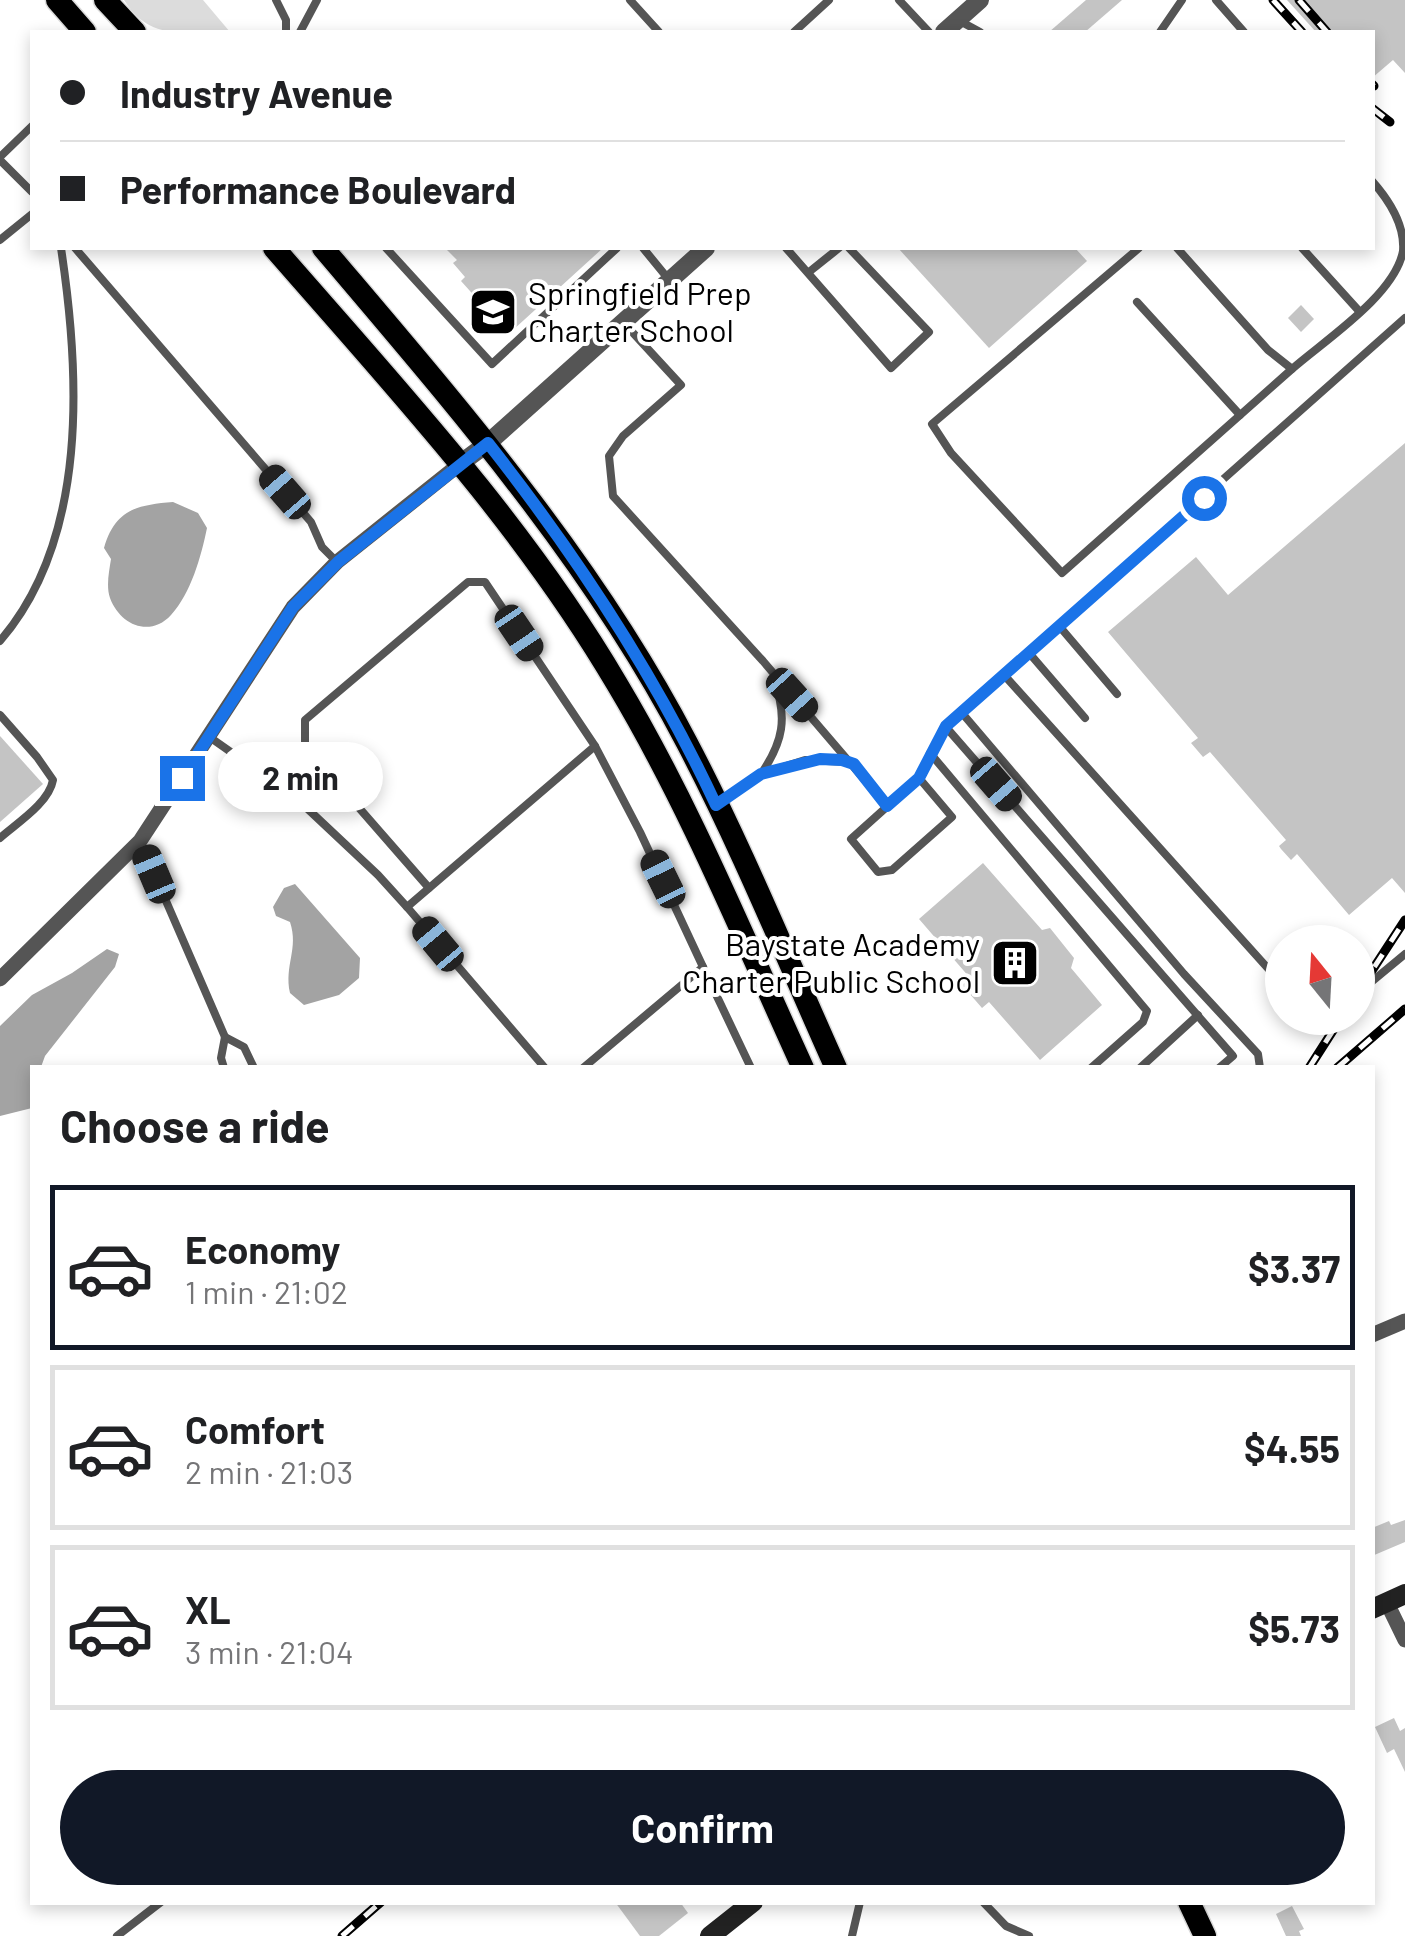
<!DOCTYPE html>
<meta charset="utf-8">
<style>
body{margin:0;font-family:Barlow,sans-serif;background:#f6f6f6;color:#202124;height:100vh;display:flex;flex-direction:column;font-size:38px;white-space:nowrap}
*{box-sizing:border-box;margin:0}
p{font-size:32px;color:#757577}
.icon{flex:none;width:55px;height:55px;fill:none;stroke:currentColor;stroke-width:2;stroke-linecap:round;stroke-linejoin:round}
.map{position:relative;flex:1;overflow:hidden}
.side{position:absolute;left:30px;top:1065px;width:1345px;height:840px;display:flex;flex-direction:column;background:#fff;border-radius:0px;box-shadow:0 5px 15px #0003}
.side>*{flex:none}
.top-card{position:absolute;left:30px;top:30px;width:1345px;height:220px;border-radius:0px;box-shadow:0 5px 15px #0003;display:grid;align-content:center;height:220px;padding:0 30px;background:#fff}
.needle{width:65px;rotate:342deg}
.controls{position:absolute;left:1265px;top:925px;display:grid;gap:20px}
.controls a{display:grid;place-items:center;width:110px;height:110px;border-radius:50%;background:#fff;box-shadow:0 5px 15px #0003;font-size:50px}
.end{position:absolute;width:45px;height:45px;margin:-22px;border:12px solid #1a73e8;background:#fff;box-shadow:0 0 0 5px #fff}
.from{border-radius:50%}
.bubble{position:absolute;height:70px;border-radius:35px;background:#fff;box-shadow:0 5px 15px #0003;font-size:32px;font-weight:700;line-height:70px;text-align:center}
.car{position:absolute;width:30px;height:60px;margin:-30px -15px;border-radius:12px;box-shadow:0 0 8px 2px #0007;background:linear-gradient(#222 24%,#8ab4d8 0 40%,#222 0 76%,#8ab4d8 0 86%,#222 0)}
.top-card b{display:flex;align-items:center;gap:35px;height:95px;font-size:38px}
.top-card b+b{border-top:2px solid #e0e0e0}
.top-card i{width:25px;height:25px;background:#202124}
ul{padding:0;list-style:none}
li{display:flex;align-items:center;gap:30px;height:165px;margin:0 20px 15px;padding:0 10px;border:5px solid #e0e0e0;border-radius:0px}
li div{flex:1}
li b{display:block;font-size:38px}
li em{font-style:normal;font-weight:700}
li.on{border-color:#111827}
li>.icon{width:90px;height:90px;stroke-width:1.5}
h2{padding:0 30px;font-size:45px;line-height:120px}
.primary-button{display:flex;gap:20px;margin-top:auto;padding:20px 30px}
.primary-button a{flex:1;height:115px;border-radius:60px;background:#111827;color:#fff;font-size:40px;font-weight:700;line-height:115px;text-align:center}
.map>svg:first-child{display:block}
</style>
<div class="map">
<svg width="1405" height="1936" viewBox="0 0 1405 1936">
<rect width="100%" height="100%" fill="#fff"/>
<path fill="#dcdcdc" d="M 124,0 L 203,0 L 230,32 C 186,32 150,42 124,0 Z"/>
<g fill="#a3a3a3">
<path d="M 173,502 L 198,513 L 207,528 C 201,557 191,593 171,615 C 150,638 120,625 110,598 C 106,586 109,572 111,559 L 104,548 C 115,510 136,505 173,502 Z"/>
<path d="M 295,884 L 360,958 L 359,978 L 339,995 L 304,1005 L 290,993 C 284,965 299,949 290,922 L 276,916 L 273,907 L 284,888 Z"/>
<path d="M 107,949 L 119,954 L 115,967 L 45,1056 L 41,1067 L 32,1068 L 32,1108 L 0,1116 L 0,1026 L 32,995 L 72,973 Z"/>
</g>
<g fill="#c4c4c4">
<path d="M 1086,0 L 1122,0 L 1085,32 L 1049,32 Z"/>
<path d="M 1287,0 L 1405,0 L 1405,73 L 1393,60 L 1372,78 L 1372,32 L 1316,32 Z"/>
<path d="M 445,248 L 603,248 L 513,330 L 500,316 L 496,320 L 461,281 L 465,277 L 453,263 L 457,260 Z"/>
<path d="M 898,248 L 1075,248 L 1087,261 L 989,348 Z"/>
<path d="M 1301,305 L 1314,319 L 1301,332 L 1288,318 Z"/>
<path d="M 1405,443 L 1405,893 L 1392,878 L 1349,915 L 1297,854 L 1291,860 L 1281,849 L 1279,846 L 1286,840 L 1210,752 L 1203,757 L 1191,743 L 1198,738 L 1108,632 L 1196,557 L 1228,595 Z"/>
<path d="M 0,736 L 43,784 L 0,822 Z"/>
<path d="M 983,863 L 1042,930 L 1050,928 L 1074,958 L 1071,968 L 1102,1005 L 1040,1060 L 989,1002 L 982,1008 L 962,985 L 970,978 L 919,919 Z"/>
<path d="M 1405,1520 L 1405,1542 L 1372,1556 L 1372,1528 L 1389,1521 L 1391,1525 Z"/>
<path d="M 1394,1718 L 1400,1731 L 1405,1728 L 1405,1772 L 1394,1749 L 1387,1753 L 1375,1727 Z"/>
<path d="M 615,1902 L 680,1902 L 688,1913 L 659,1936 L 640,1936 Z"/>
<path d="M 1292,1906 L 1304,1929 L 1299,1931 L 1301,1936 L 1286,1936 L 1276,1914 Z"/>
</g>
<g fill="none" stroke-linecap="round" stroke-linejoin="round">
<g stroke="#dbdbdb" stroke-width="25">
<g id="primary">
<path d="M 57,0 L 85,32"/>
<path d="M 105,0 L 135,32"/>
<path d="M 274,248 C 395,387 523,524 617,684 C 690,806 744,939 803,1068"/>
<path d="M 323,248 C 455,404 592,560 687,743 C 742,848 787,959 836,1068"/>
<path d="M 1189,1902 L 1205,1936"/>
</g>
</g>
<g stroke="#555" stroke-width="8">
<path d="M 276,0 L 286,20 L 286,32"/>
<path d="M 630,0 L 659,32"/>
<path d="M 899,0 L 929,32"/>
<path d="M 1216,0 L 1244,32"/>
<path d="M 958,20 L 980,32"/>
<path d="M 300,32 L 317,0"/>
<path d="M 794,32 L 829,0"/>
<path d="M 1160,32 L 1182,0"/>
<path d="M 0,157 L 32,126"/>
<path d="M 0,160 L 32,192"/>
<path d="M 0,240 L 32,214"/>
<path d="M 75,248 L 311,522 L 322,547 L 337,562"/>
<path d="M 386,248 L 492,364 L 617,248"/>
<path d="M 643,248 L 670,281"/>
<path d="M 786,248 L 891,368 L 929,332 L 849,248"/>
<path d="M 1139,248 L 932,424 L 951,453 L 1062,573 L 1292,369"/>
<path d="M 1177,248 L 1268,350 L 1292,369 C 1325,340 1395,295 1403,251 C 1405,225 1388,199 1372,181"/>
<path d="M 1302,248 L 1359,311"/>
<path d="M 809,272 L 839,248"/>
<path d="M 1137,302 L 1240,415"/>
<path d="M 623,322 L 681,385 L 623,436 L 609,456 L 613,496 L 763,661 L 887,806"/>
<path d="M 1060,627 L 1117,694"/>
<path d="M 0,641 C 89,538 80,373 61,248"/>
<path d="M 1030,654 L 1085,718"/>
<path d="M 1005,676 L 1282,984"/>
<path d="M 774,680 C 788,718 783,742 761,774 L 805,760 L 849,762"/>
<path d="M 962,713 L 1184,974 L 1258,1054 L 1260,1068"/>
<path d="M 0,715 L 37,757 L 53,780 C 49,803 17,823 0,838"/>
<path d="M 208,736 L 295,797 L 378,875 L 407,907"/>
<path d="M 930,753 L 1147,1011 L 1143,1022 L 1091,1068"/>
<path d="M 919,778 L 952,817 L 892,870 L 878,872 L 851,839 L 919,778 L 945,726"/>
<path d="M 720,802 L 761,774"/>
<path d="M 140,841 L 225,1037 L 221,1058 L 224,1068"/>
<path d="M 429,888 L 305,746 L 305,720 L 468,582 L 485,582 L 595,746 L 640,832 L 703,967 L 583,1068"/>
<path d="M 703,967 L 751,1068"/>
<path d="M 1358,993 L 1405,954"/>
<path d="M 1313,1018 L 1319,1025 L 1328,1018"/>
<path d="M 225,1037 L 244,1047 L 254,1068"/>
<path d="M 545,1068 L 407,907 L 595,746"/>
<path d="M 1140,1068 L 1198,1015"/>
<path d="M 1219,1068 L 1233,1056 L 945,726 L 1405,318"/>
<path d="M 983,1902 L 1006,1926 L 1029,1936"/>
<path d="M 117,1936 L 161,1902"/>
<path d="M 852,1936 L 860,1902"/>
</g>
<g stroke="#555" stroke-width="15">
<path d="M 0,979 L 140,841 L 293,607 L 337,562 L 461,463"/>
<path d="M 1372,1335 L 1405,1321"/>
<path d="M 1387,1603 L 1405,1640"/>
</g>
<g stroke="#555" stroke-width="18">
<path d="M 944,32 L 980,0"/>
<path d="M 461,463 L 488,443 L 706,248"/>
</g>
<g stroke="#222" stroke-width="20">
<path d="M 1372,1609 L 1405,1594"/>
<path d="M 710,1936 L 753,1902"/>
</g>
<use href="#primary" stroke="#000" stroke-width="22"/>
<g stroke="#000" stroke-width="9">
<g id="rail">
<path d="M 1273,0 L 1302,32"/>
<path d="M 1299,0 L 1327,32"/>
<path d="M 1372,84 L 1374,86"/>
<path d="M 1372,108 L 1390,122"/>
<path d="M 1358,992 L 1405,920"/>
<path d="M 1309,1068 L 1341,1018"/>
<path d="M 1337,1068 L 1405,1009"/>
<path d="M 342,1936 L 381,1902"/>
</g>
</g>
<use href="#rail" stroke="#fff" stroke-width="5" stroke-dasharray="15" stroke-linecap="butt"/>
</g>
<g fill="none" stroke-linecap="round" stroke-linejoin="round">
<path stroke="#1a73e8" stroke-width="12" d="M 182,778 L 293,607 L 338,562 L 488,443 C 576,555 656,676 716,805 L 761,774 L 820,759 L 842,760 L 854,764 L 887,806 L 919,778 L 946,726 L 1204,498"/>
</g>
<defs>
<g id="school-square" transform="scale(2.5)"><rect x="-9" y="-9" width="18" height="18" rx="4" fill="#000" stroke="#fff"/><path d="M0-5L7-2L0 1L-7-2ZM-4 1L0 2.5L4 1V4Q0 6-4 4Z" fill="#fff"/></g>
<g id="building-square" transform="scale(2.5)"><rect x="-9" y="-9" width="18" height="18" rx="4" fill="#000" stroke="#fff"/><path d="M-4-6H4V6H1V3H-1V6H-4ZM-2.5-4.3h1.7v1.8h-1.7ZM.8-4.3h1.7v1.8H.8ZM-2.5-1h1.7V.8h-1.7ZM.8-1h1.7V.8H.8Z" fill="#fff"/></g>
</defs>
<g fill-rule="evenodd">
<use href="#school-square" x="493" y="312"/>
<use href="#building-square" x="1015" y="963"/>
</g>
<g text-anchor="middle" stroke-width="8" stroke-linejoin="round" paint-order="stroke">
<g font-size="32" fill="#000" stroke="#fff" text-anchor="start">
<text x="528" y="305">Springfield Prep<tspan x="528" dy="37">Charter School</tspan></text>
<text x="980" y="956" text-anchor="end">Baystate Academy<tspan x="980" dy="37">Charter Public School</tspan></text>
</g>
</g>
</svg>
<div class="controls">
<a><svg class="needle" viewBox="-14 -14 28 28"><path d="M0-13l5 13h-10z" fill="#e53935"/><path d="M0 13l5-13h-10z" fill="#757577"/></svg></a>
</div>
<i class="end from" style="left:1204px;top:498px"></i>
<i class="end" style="left:182px;top:778px"></i>
<div class="bubble" style="left:218px;top:742px;width:165px">2 min</div>
<i class="car" style="left:285px;top:492px;rotate:319deg"></i>
<i class="car" style="left:519px;top:633px;rotate:146deg"></i>
<i class="car" style="left:792px;top:695px;rotate:138deg"></i>
<i class="car" style="left:996px;top:784px;rotate:139deg"></i>
<i class="car" style="left:154px;top:874px;rotate:337deg"></i>
<i class="car" style="left:663px;top:879px;rotate:334deg"></i>
<i class="car" style="left:438px;top:944px;rotate:320deg"></i>
<div class="top-card">
<b><i class="from"></i>Industry Avenue</b>
<b><i></i>Performance Boulevard</b>
</div>
<section class="side">
<h2>Choose a ride</h2>
<ul>
<li class="on"><svg class="icon" aria-label="car" viewBox="0 0 24 24"><path d="M5 17H2v-5l4-1 3-4h7l3 4 3 1v5h-3M9 17h6M6 11h13"/><circle cx="7" cy="17" r="2"/><circle cx="17" cy="17" r="2"/></svg><div><b>Economy</b><p>1 min · 21:02</p></div><em>$3.37</em></li>
<li><svg class="icon" aria-label="car" viewBox="0 0 24 24"><path d="M5 17H2v-5l4-1 3-4h7l3 4 3 1v5h-3M9 17h6M6 11h13"/><circle cx="7" cy="17" r="2"/><circle cx="17" cy="17" r="2"/></svg><div><b>Comfort</b><p>2 min · 21:03</p></div><em>$4.55</em></li>
<li><svg class="icon" aria-label="car" viewBox="0 0 24 24"><path d="M5 17H2v-5l4-1 3-4h7l3 4 3 1v5h-3M9 17h6M6 11h13"/><circle cx="7" cy="17" r="2"/><circle cx="17" cy="17" r="2"/></svg><div><b>XL</b><p>3 min · 21:04</p></div><em>$5.73</em></li>
</ul>
<div class="primary-button"><a>Confirm</a></div>
</section>
</div>
